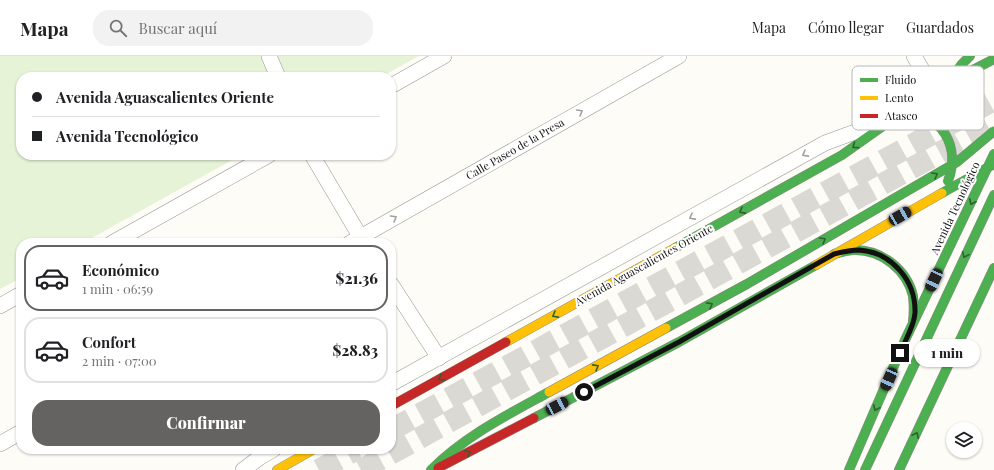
<!DOCTYPE html>
<html lang="es">
<meta charset="utf-8">
<style>
body{margin:0;font-family:"Playfair Display",serif;background:#f2f2f2;color:#202124;height:100vh;display:flex;flex-direction:column;font-size:15px;white-space:nowrap}
*{box-sizing:border-box;margin:0}
p{font-size:13px;color:#757577}
.icon{flex:none;width:22px;height:22px;fill:none;stroke:currentColor;stroke-width:2;stroke-linecap:round;stroke-linejoin:round}
.map{position:relative;flex:1;overflow:hidden}
.drawer{position:absolute;left:16px;top:182px;width:380px;height:216px;display:flex;flex-direction:column;background:#fff;border-radius:16px;box-shadow:0 1px 3px #0004}
.drawer>*{flex:none}
.banner{position:absolute;left:16px;top:16px;width:380px;height:88px;border-radius:16px;box-shadow:0 1px 3px #0004;display:grid;align-content:center;height:88px;padding:0 16px;background:#fff}
.controls{position:absolute;left:946px;top:366px;display:grid;gap:8px}
.controls a{display:grid;place-items:center;width:36px;height:36px;border-radius:50%;background:#fff;box-shadow:0 1px 3px #0004;font-size:20px}
.end{position:absolute;width:18px;height:18px;margin:-9px;border:5px solid #111;background:#fff;box-shadow:0 0 0 2px #fff}
.from{border-radius:50%}
.bubble{position:absolute;height:28px;border-radius:14px;background:#fff;box-shadow:0 1px 3px #0004;font-size:13px;font-weight:800;line-height:28px;text-align:center}
.car{position:absolute;width:12px;height:24px;margin:-12px -6px;border-radius:5px;box-shadow:0 0 3px 1px #0007;background:linear-gradient(#222 24%,#8ab4d8 0 40%,#222 0 76%,#8ab4d8 0 86%,#222 0)}
.banner b{display:flex;align-items:center;gap:14px;height:38px;font-size:15px}
.banner b+b{border-top:1px solid #e0e0e0}
.banner i{width:10px;height:10px;background:#202124}
ul{padding:7px 0 0;list-style:none}
li{display:flex;align-items:center;gap:12px;height:66px;margin:0 8px 6px;padding:0 8px;border:2px solid #e0e0e0;border-radius:16px}
li div{flex:1}
li b{display:block;font-size:15px}
li em{font-style:normal;font-weight:800}
li.current{border-color:#646362}
li>.icon{width:36px;height:36px;stroke-width:1.5}
.cta{display:flex;gap:8px;margin-top:auto;padding:8px 16px}
.cta a{flex:1;height:46px;border-radius:16px;background:#646362;color:#fff;font-size:16px;font-weight:800;line-height:46px;text-align:center}
header{display:flex;align-items:center;gap:24px;box-sizing:border-box;height:56px;padding:0 20px;background:#fff;border-bottom:1px solid #e0e0e0}
header strong{font-size:19px}
nav{display:flex;gap:22px;margin-inline-start:auto;font-size:14px}
.search{width:280px;height:36px;background:#f2f2f2;display:flex;align-items:center;gap:10px;box-sizing:border-box;padding:0 14px;border-radius:16px;color:#757577;font-size:15px}
.map>svg:first-child{display:block}
</style>
<header>
<strong>Mapa</strong>
<div class="search"><svg class="icon" aria-label="search" viewBox="0 0 24 24"><circle cx="10" cy="10" r="6"/><path d="M15 15l6 6"/></svg>Buscar aquí</div>
<nav><a>Mapa</a><a>Cómo llegar</a><a>Guardados</a></nav>
</header>
<div class="map">
<svg width="994" height="414" viewBox="0 0 994 414">
<rect width="100%" height="100%" fill="#fdfcf7"/>
<path fill="#e7f3d7" d="M 0,0 L 419,0 L 381,21 L 21,21 L 21,99 L 241,99 L 83,187 L 21,187 L 21,222 L 0,233 Z"/>
<g fill="none" stroke-linecap="round" stroke-linejoin="round">
<g stroke="#dad9d4" stroke-width="22" stroke-dasharray="22 11" stroke-linecap="butt">
<path d="M 391,374 L 994,44"/>
<path d="M 319,414 L 357,393"/>
<path d="M 361,414 L 994,67"/>
</g>
<g stroke="#979795" stroke-width="16">
<g id="street">
<path d="M 269,0 L 278,21"/>
<path d="M 914,0 L 934,34"/>
<path d="M 391,30 L 444,0"/>
<path d="M 312,99 L 364,187"/>
<path d="M 112,187 L 269,99"/>
<path d="M 350,187 L 679,0"/>
<path d="M 391,228 L 439,302"/>
<path d="M 0,250 L 21,238"/>
<path d="M 391,328 L 825,87 L 874,69"/>
<path d="M 0,388 L 21,376"/>
<path d="M 243,414 L 259,402 L 274,393"/>
</g>
</g>
<g stroke="#8e8d8b" stroke-width="10">
<g id="fast">
<path d="M 949,26 L 962,8 L 970,0"/>
<path d="M 904,56 C 942,57 961,91 948,125"/>
<path d="M 942,137 L 994,108"/>
<path d="M 675,192 L 842,99 L 934,34 L 994,3"/>
<path d="M 834,198 C 841,196 848,194 855,194 C 882,194 907,214 913,240 C 914,249 914,257 913,265"/>
<path d="M 534,362 L 679,286 L 816,209"/>
<path d="M 431,414 C 465,380 507,359 549,336"/>
<path d="M 849,414 L 905,284 L 994,98"/>
<path d="M 865,414 L 994,139"/>
<path d="M 899,414 L 994,212"/>
</g>
</g>
<g stroke="#8e8d8b" stroke-width="10">
<g id="slow">
<path d="M 816,209 L 942,137"/>
<path d="M 506,286 L 675,192"/>
<path d="M 277,414 L 314,393"/>
</g>
</g>
<g stroke="#8e8d8b" stroke-width="10">
<g id="jam">
<path d="M 391,350 L 506,286"/>
<path d="M 438,412 L 534,362"/>
</g>
</g>
<use href="#street" stroke="#fffffe" stroke-width="15"/>
<use href="#fast" stroke="#4caf50" stroke-width="9"/>
<use href="#slow" stroke="#ffc107" stroke-width="9"/>
<use href="#jam" stroke="#c62828" stroke-width="9"/>
<g stroke="#858482" stroke-width="10" stroke-linecap="butt">
<path id="fast-bridge" d="M 666,272 L 747,228 L 957,106 L 994,75"/>
</g>
<g stroke="#858482" stroke-width="10" stroke-linecap="butt">
<path id="slow-bridge" d="M 549,336 L 666,272"/>
</g>
<use href="#fast-bridge" stroke="#4caf50" stroke-width="9"/>
<use href="#slow-bridge" stroke="#ffc107" stroke-width="9"/>
</g>
<defs><path id="oneway-chevron" d="M-2-3.5L2.5 0L-2 3.5" fill="none" stroke-width="1.6" stroke-linecap="round" stroke-linejoin="round"/></defs>
<g stroke="#a0a09f">
<use href="#oneway-chevron" transform="translate(580 56) rotate(-30)"/>
<use href="#oneway-chevron" transform="translate(805 98) rotate(151)"/>
<use href="#oneway-chevron" transform="translate(692 161) rotate(151)"/>
<use href="#oneway-chevron" transform="translate(394 162) rotate(-30)"/>
</g>
<g stroke="#2e6030">
<use href="#oneway-chevron" transform="translate(855 90) rotate(144)"/>
<use href="#oneway-chevron" transform="translate(935 119) rotate(-30)"/>
<use href="#oneway-chevron" transform="translate(972 146) rotate(115)"/>
<use href="#oneway-chevron" transform="translate(742 155) rotate(151)"/>
<use href="#oneway-chevron" transform="translate(823 184) rotate(-30)"/>
<use href="#oneway-chevron" transform="translate(965 199) rotate(114)"/>
<use href="#oneway-chevron" transform="translate(710 249) rotate(-29)"/>
<use href="#oneway-chevron" transform="translate(555 259) rotate(151)"/>
<use href="#oneway-chevron" transform="translate(596 311) rotate(-29)"/>
<use href="#oneway-chevron" transform="translate(441 322) rotate(151)"/>
<use href="#oneway-chevron" transform="translate(876 352) rotate(114)"/>
<use href="#oneway-chevron" transform="translate(916 379) rotate(-65)"/>
<use href="#oneway-chevron" transform="translate(468 397) rotate(-27)"/>
</g>
<g fill="none" stroke-linecap="round" stroke-linejoin="round">
<path stroke="#111" stroke-width="5" d="M 584,336 L 679,286 L 834,198 C 842,196 850,194 859,194 C 891,196 916,224 915,257 C 914,271 905,284 900,297"/>
</g>
<g text-anchor="middle" stroke-width="4" stroke-linejoin="round" paint-order="stroke">
<g font-size="11" fill="#111" stroke="#fff">
<text transform="translate(515 93) rotate(-30)" y="4">Calle Paseo de la Presa</text>
<text transform="translate(955 152) rotate(-65)" y="4">Avenida Tecnológico</text>
<text transform="translate(644 209) rotate(-29)" y="4">Avenida Aguascalientes Oriente</text>
</g>
</g>
<rect x="852" y="10" width="132" height="64" rx="6" fill="#fff" stroke="#b8b8b8" stroke-width="1"/>
<rect x="860" y="22" width="18" height="4" fill="#4caf50"/>
<rect x="860" y="40" width="18" height="4" fill="#ffc107"/>
<rect x="860" y="58" width="18" height="4" fill="#c62828"/>
<g font-size="11" fill="#111">
<text x="885" y="28">Fluido</text>
<text x="885" y="46">Lento</text>
<text x="885" y="64">Atasco</text>
</g>
</svg>
<div class="controls">
<a><svg class="icon" aria-label="layers" viewBox="0 0 24 24"><path d="M12 4l9 5-9 5-9-5zM3 14l9 5 9-5"/></svg></a>
</div>
<i class="end from" style="left:584px;top:336px"></i>
<i class="end" style="left:900px;top:297px"></i>
<div class="bubble" style="left:914px;top:283px;width:66px">1 min</div>
<i class="car" style="left:900px;top:160px;rotate:60deg"></i>
<i class="car" style="left:934px;top:224px;rotate:205deg"></i>
<i class="car" style="left:889px;top:323px;rotate:204deg"></i>
<i class="car" style="left:557px;top:350px;rotate:62deg"></i>
<div class="banner">
<b><i class="from"></i>Avenida Aguascalientes Oriente</b>
<b><i></i>Avenida Tecnológico</b>
</div>
<section class="drawer">
<ul>
<li class="current"><svg class="icon" aria-label="car" viewBox="0 0 24 24"><path d="M5 17H2v-5l4-1 3-4h7l3 4 3 1v5h-3M9 17h6M6 11h13"/><circle cx="7" cy="17" r="2"/><circle cx="17" cy="17" r="2"/></svg><div><b>Económico</b><p>1 min · 06:59</p></div><em>$21.36</em></li>
<li><svg class="icon" aria-label="car" viewBox="0 0 24 24"><path d="M5 17H2v-5l4-1 3-4h7l3 4 3 1v5h-3M9 17h6M6 11h13"/><circle cx="7" cy="17" r="2"/><circle cx="17" cy="17" r="2"/></svg><div><b>Confort</b><p>2 min · 07:00</p></div><em>$28.83</em></li>
</ul>
<div class="cta"><a>Confirmar</a></div>
</section>
</div>
